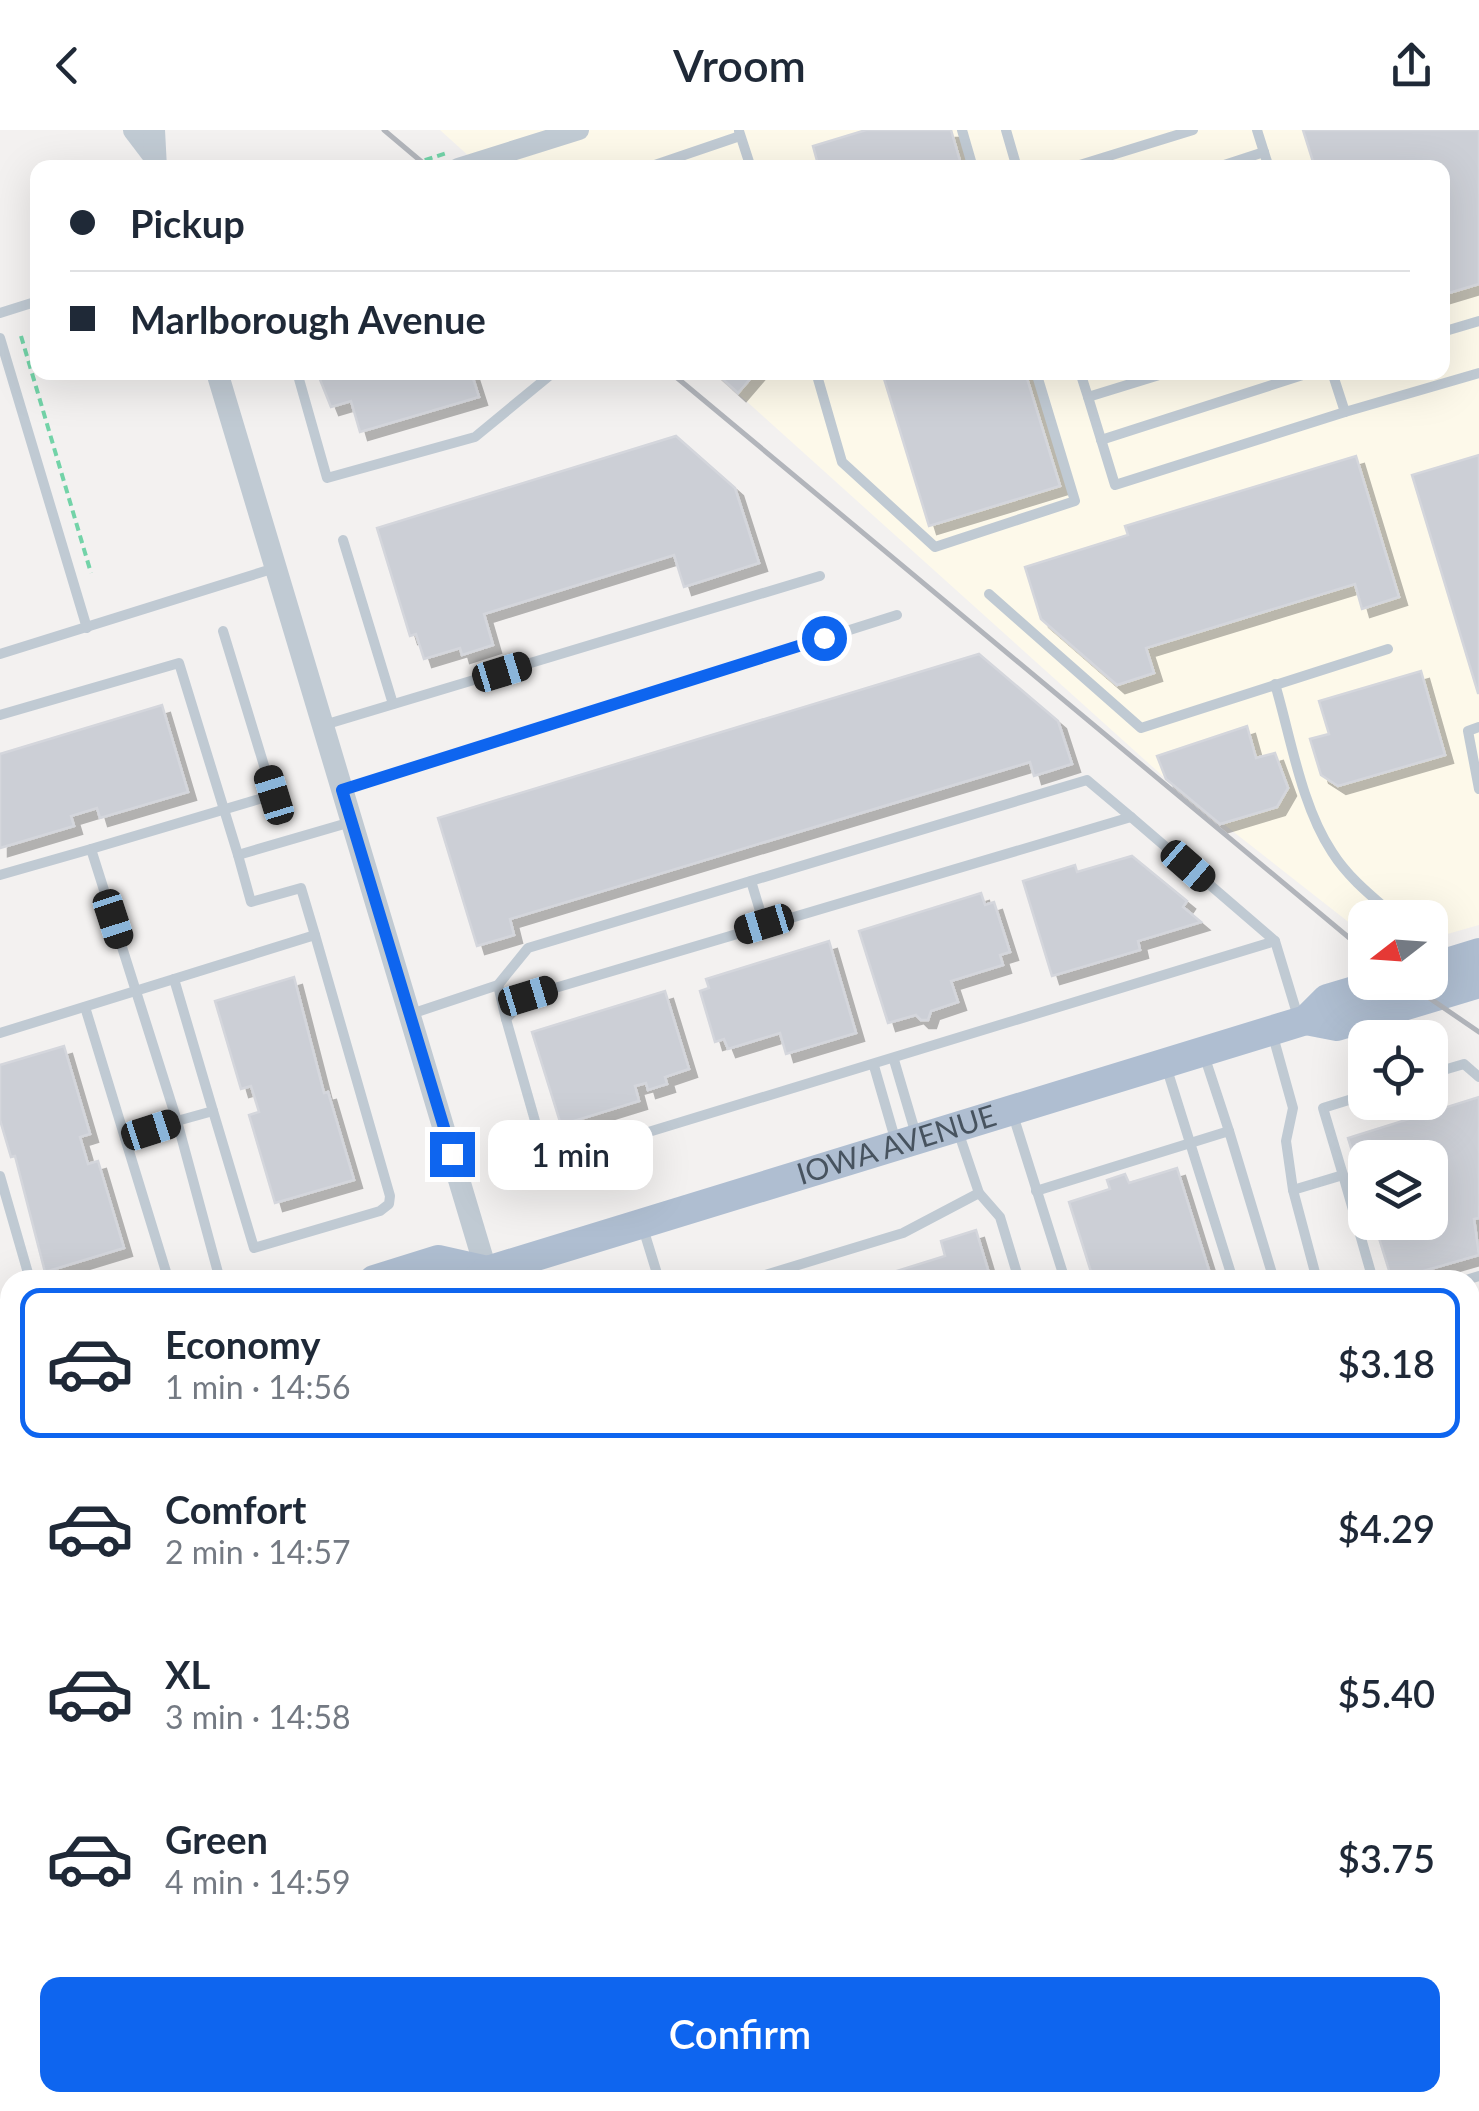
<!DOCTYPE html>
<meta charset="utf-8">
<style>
body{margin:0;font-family:Lato,sans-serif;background:#f2f2f3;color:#1f2937;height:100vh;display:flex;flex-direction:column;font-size:38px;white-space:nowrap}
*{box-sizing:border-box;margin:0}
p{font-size:32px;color:#747a83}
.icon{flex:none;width:55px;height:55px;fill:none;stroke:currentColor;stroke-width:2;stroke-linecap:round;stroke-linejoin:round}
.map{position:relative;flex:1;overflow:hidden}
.panel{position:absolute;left:0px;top:1140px;width:1480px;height:842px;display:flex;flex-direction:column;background:#fff;border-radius:30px 30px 0 0;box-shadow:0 10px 40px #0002}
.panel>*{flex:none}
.hud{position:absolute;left:30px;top:30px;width:1420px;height:220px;border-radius:20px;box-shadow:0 10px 40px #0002;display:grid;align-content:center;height:220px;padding:0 40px;background:#fff}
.needle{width:65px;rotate:253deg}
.fabs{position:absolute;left:1348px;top:770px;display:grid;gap:20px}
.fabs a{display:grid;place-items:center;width:100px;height:100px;border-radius:20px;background:#fff;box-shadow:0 10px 40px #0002;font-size:50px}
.end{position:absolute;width:45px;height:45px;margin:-22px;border:12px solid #0e65ef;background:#fff;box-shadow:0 0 0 5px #fff}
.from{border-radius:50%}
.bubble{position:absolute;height:70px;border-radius:20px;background:#fff;box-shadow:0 10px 40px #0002;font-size:32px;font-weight:600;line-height:70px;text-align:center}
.car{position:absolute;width:30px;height:60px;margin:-30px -15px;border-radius:12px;box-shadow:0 0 8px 2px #0007;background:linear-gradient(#222 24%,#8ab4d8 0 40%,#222 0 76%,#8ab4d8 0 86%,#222 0)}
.hud b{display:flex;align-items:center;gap:35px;height:95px;font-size:38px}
.hud b+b{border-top:2px solid #e0e1e3}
.hud i{width:25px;height:25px;background:#1f2937}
ul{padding:18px 0 0;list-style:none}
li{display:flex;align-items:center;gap:30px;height:150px;margin:0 20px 15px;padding:0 20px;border:5px solid transparent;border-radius:20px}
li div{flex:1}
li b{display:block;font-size:38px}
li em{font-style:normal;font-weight:600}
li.on{border-color:#0e65ef}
li>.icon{width:90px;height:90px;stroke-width:1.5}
.action{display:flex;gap:20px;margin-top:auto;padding:20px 40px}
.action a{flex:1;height:115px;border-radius:20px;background:#0e65ef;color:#fff;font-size:40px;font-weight:600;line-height:115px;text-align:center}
header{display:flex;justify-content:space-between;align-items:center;height:130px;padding:0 40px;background:#fff;font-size:45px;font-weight:600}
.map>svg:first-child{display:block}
</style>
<header><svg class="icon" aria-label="back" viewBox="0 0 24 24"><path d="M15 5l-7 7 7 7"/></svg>Vroom<svg class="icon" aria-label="share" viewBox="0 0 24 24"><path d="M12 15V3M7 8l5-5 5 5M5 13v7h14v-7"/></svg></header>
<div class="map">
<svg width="1479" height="1981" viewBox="0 0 1479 1981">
<defs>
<filter id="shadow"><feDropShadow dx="8" dy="8" stdDeviation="0" flood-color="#0004"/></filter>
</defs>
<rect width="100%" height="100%" fill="#f3f1f0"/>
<path fill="#fdf9ea" d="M 440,0 L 1479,0 L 1479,795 L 1430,809 L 1430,788 L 1365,788 L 1365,805 L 1166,649 L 715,243 L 1442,242 L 1442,38 L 482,38 Z"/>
<path fill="#bdf2d4" d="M 10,1342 L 10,1972 L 710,1972 L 712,1981 L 0,1981 L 0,1345 Z"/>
<g fill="#cccfd6" stroke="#d4d6dc" stroke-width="2.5" filter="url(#shadow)">
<path d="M 866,0 L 951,0 L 962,38 L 819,38 L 813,16 Z"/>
<path d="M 1303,0 L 1479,0 L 1479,154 L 1442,165 L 1442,38 L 1315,38 Z"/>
<path d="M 317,242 L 471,242 L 479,267 L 360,302 L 351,271 L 331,277 Z"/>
<path d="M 715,242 L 756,242 L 738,263 Z"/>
<path d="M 882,242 L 1025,242 L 1060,356 L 929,396 Z"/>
<path d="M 676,306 L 735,358 L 759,433 L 684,457 L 674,425 L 484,484 L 493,515 L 462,525 L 460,518 L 424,529 L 416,504 L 410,506 L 377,398 Z"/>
<path d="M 1479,325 L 1479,563 L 1478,563 L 1412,345 Z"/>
<path d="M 1356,326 L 1399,467 L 1362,479 L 1355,454 L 1146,518 L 1154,543 L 1117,555 L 1041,489 L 1025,437 L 1128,405 L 1125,396 Z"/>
<path d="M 979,524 L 1058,591 L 1072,634 L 1034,646 L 1030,632 L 510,789 L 514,805 L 477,816 L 438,688 Z"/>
<path d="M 1421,541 L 1445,625 L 1338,656 L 1321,645 L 1310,609 L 1329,604 L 1319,571 Z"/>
<path d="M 162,575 L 188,662 L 100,688 L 97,678 L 71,686 L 74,696 L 0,718 L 0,624 Z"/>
<path d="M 1247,596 L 1256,628 L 1275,623 L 1288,658 L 1277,677 L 1220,694 L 1166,649 L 1157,626 Z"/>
<path d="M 1132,726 L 1187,771 L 1183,777 L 1201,792 L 1138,811 L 1140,820 L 1052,846 L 1023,751 L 1075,735 L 1077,742 Z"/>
<path d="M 981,763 L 985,775 L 994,772 L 1010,822 L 1000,825 L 1003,835 L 951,851 L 958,872 L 931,881 L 928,890 L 921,890 L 916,885 L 888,893 L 859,801 Z"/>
<path d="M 829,811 L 856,903 L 786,924 L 780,903 L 728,919 L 724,909 L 715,912 L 700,861 L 709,858 L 706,849 Z"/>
<path d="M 294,847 L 324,963 L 328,962 L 354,1050 L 275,1073 L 249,985 L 259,982 L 251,956 L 241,959 L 215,871 Z"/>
<path d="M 665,861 L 689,939 L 665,947 L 667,954 L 648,960 L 646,953 L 635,956 L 639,971 L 561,995 L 532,902 Z"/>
<path d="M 64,916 L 90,1004 L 80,1007 L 88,1034 L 98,1031 L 124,1118 L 45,1142 L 15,1026 L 11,1027 L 0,990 L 0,935 Z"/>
<path d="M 1479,967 L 1479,1088 L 1474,1089 L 1479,1125 L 1392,1150 L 1374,1092 L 1430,1092 L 1430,1028 L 1365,1028 L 1365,1063 L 1348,1008 Z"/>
<path d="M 1177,1038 L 1212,1150 L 1087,1150 L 1093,1148 L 1069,1072 L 1110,1059 L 1107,1050 L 1125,1044 L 1129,1053 Z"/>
<path d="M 976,1100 L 991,1150 L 868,1150 L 945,1126 L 941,1111 Z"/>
<path d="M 1479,1187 L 1479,1351 L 1470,1354 L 1470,1190 Z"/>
<path d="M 8,1493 L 10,1517 L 0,1520 L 0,1495 Z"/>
<path d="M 1479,1532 L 1479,1615 L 1470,1585 L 1470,1535 Z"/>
<path d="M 866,1972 L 1119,1972 L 1121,1981 L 869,1981 Z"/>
</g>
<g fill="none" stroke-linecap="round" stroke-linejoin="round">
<g stroke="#73d3a8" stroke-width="4" stroke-dasharray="8 5" stroke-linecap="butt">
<path d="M 400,38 L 447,23"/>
<path d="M 21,206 L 91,443"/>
<path d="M 0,1490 L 10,1487"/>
<path d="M 0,1659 L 10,1658"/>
<path d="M 0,1915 L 10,1919"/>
<path d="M 73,1972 L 82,1981"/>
<path d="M 561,1972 L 563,1981"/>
</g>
<g stroke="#c0cad3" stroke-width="10">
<path d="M 962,0 L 973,38"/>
<path d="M 1006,0 L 1017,38"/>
<path d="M 1257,0 L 1269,38"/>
<path d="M 739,1 L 751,38"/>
<path d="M 646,38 L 740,6"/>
<path d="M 1070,38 L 1193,0"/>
<path d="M 1215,38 L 1264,22"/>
<path d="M 0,183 L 38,171"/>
<path d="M 1442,202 L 1479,191"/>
<path d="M 0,208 L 87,498"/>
<path d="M 297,242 L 327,348 L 475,307 L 554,242"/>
<path d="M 816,242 L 842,332 L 935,417 L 1075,371 L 1036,242"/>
<path d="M 1080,242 L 1088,267 L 1169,242"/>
<path d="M 1332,242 L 1345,282 L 1479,243"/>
<path d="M 1088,267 L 1115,355 L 1345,282"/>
<path d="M 1101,310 L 1312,242"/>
<path d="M 343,410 L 393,574"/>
<path d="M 989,464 L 1141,598 L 1388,519"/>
<path d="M 0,524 L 275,438"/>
<path d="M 1275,554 C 1291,608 1301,675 1332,722 C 1349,749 1374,768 1397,788"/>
<path d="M 0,585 L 179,533 L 238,725"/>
<path d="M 324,595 L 820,446"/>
<path d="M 1479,597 L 1468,601 L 1479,659"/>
<path d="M 343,660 L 897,485"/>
<path d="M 1131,687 L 1275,811"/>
<path d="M 91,719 L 273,665 L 223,501"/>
<path d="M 0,745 L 91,719 L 177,991 L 125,1008 L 167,1145 L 151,1150"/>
<path d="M 751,751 L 764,794"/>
<path d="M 498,855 L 506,889"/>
<path d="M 85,877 L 125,1008"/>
<path d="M 411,884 L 498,855 L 528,818 L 1087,650 L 1131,687 L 528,866 L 506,889 L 547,1033 L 1275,811 L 1299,890"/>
<path d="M 0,903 L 174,849"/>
<path d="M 1273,906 L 1293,978 L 1286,1011 L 1293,1060 L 1317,1150"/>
<path d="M 1204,925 L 1229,1001"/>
<path d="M 894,930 L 917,1008"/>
<path d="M 874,936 L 896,1012"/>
<path d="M 1166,936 L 1233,1150"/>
<path d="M 1430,944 L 1464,934 L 1479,947"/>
<path d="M 213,981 L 254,1118 L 380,1081 L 389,1074 L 390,1066 L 315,805"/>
<path d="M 1013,985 L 1065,1150"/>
<path d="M 958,1001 L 979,1063 L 1000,1087 L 1019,1150"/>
<path d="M 1343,1045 L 1373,1150"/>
<path d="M 0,1046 L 30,1150"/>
<path d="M 1293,1060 L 1343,1045 L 1323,978 L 1365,965"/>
<path d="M 1036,1061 L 1229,1001 L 1274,1150"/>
<path d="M 643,1098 L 659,1150"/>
<path d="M 220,1150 L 177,991 L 213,981 L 174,849 L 315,805 L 301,758 L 251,772 L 238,725 L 351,692"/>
<path d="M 749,1150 L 903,1103 L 979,1063"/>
<path d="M 1466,1150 L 1479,1146"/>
<path d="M 1470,1362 L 1479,1359"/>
<path d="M 1470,1497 L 1479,1495"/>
<path d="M 1470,1826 L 1479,1855"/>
<path d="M 802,1972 L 805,1981"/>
<path d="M 849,1972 L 851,1981"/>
<path d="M 1232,1972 L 1235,1981"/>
</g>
<g stroke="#c0cad3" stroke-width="20">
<path d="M 458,38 L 579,0"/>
<path d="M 1470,1956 L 1477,1981"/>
<path d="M 1370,1981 L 1398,1972"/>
</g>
<g stroke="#c0cad3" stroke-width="22">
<path d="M 134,0 L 153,25"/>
<path d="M 154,0 L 156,38"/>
<path d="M 217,242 L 489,1150"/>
<path d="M 735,1972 L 738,1981"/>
</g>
<g stroke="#afbed1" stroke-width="30">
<path d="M 1430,838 L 1479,823"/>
<path d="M 1306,890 L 1337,896 L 1479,853"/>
<path d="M 374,1150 L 438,1130 L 487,1141"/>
<path id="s1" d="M 477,1150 L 487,1141 L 1306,890 L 1327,869 L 1384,852"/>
<path d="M 0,1267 L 10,1264"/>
<path d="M 0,1313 L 10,1310"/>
</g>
<g stroke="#b2b5bb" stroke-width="5">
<path d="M 384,0 L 429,38"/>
<path d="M 670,242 L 1365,821"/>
<path d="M 1406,852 L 1479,902"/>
</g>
</g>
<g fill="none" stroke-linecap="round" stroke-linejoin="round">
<path stroke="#0e65ef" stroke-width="12" d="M 452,1024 L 342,660 L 824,508"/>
</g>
<g text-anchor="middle" stroke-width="9" stroke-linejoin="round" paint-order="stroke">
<g font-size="30" fill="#47535f" stroke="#fff">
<text dy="10" stroke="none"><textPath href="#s1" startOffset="442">IOWA AVENUE</textPath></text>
</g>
</g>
</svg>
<div class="fabs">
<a><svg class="needle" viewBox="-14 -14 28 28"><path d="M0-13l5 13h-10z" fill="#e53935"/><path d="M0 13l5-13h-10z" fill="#747a83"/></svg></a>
<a><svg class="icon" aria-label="locate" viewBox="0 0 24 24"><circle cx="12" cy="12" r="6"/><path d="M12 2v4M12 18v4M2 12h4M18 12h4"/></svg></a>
<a><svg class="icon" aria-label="layers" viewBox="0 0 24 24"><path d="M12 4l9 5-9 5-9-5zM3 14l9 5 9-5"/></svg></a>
</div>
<i class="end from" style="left:824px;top:508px"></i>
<i class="end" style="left:452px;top:1024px"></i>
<div class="bubble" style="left:488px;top:990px;width:165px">1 min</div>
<i class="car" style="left:502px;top:542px;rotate:73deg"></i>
<i class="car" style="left:274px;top:665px;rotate:343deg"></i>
<i class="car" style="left:1188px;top:736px;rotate:131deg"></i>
<i class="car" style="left:113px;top:789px;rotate:162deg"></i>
<i class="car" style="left:764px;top:794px;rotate:253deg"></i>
<i class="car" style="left:528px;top:866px;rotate:73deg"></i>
<i class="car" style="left:151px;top:1000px;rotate:72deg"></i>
<div class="hud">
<b><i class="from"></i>Pickup</b>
<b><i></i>Marlborough Avenue</b>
</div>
<section class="panel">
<ul>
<li class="on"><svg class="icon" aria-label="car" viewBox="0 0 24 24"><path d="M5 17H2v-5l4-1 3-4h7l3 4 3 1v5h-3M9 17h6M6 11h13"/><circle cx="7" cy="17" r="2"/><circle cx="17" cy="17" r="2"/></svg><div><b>Economy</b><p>1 min · 14:56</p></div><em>$3.18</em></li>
<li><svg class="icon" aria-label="car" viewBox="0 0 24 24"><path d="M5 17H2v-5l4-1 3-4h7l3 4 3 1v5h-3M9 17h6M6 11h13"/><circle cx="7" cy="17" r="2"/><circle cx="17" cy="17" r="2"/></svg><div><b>Comfort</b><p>2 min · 14:57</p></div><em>$4.29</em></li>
<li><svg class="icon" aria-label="car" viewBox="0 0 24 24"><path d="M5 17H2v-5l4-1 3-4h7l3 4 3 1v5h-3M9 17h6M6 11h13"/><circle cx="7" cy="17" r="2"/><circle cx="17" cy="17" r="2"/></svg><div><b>XL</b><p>3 min · 14:58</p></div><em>$5.40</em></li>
<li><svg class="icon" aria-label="car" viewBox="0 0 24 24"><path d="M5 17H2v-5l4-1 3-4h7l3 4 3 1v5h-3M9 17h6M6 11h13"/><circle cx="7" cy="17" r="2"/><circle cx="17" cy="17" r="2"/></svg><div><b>Green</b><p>4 min · 14:59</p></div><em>$3.75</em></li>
</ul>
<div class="action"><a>Confirm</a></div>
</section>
</div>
